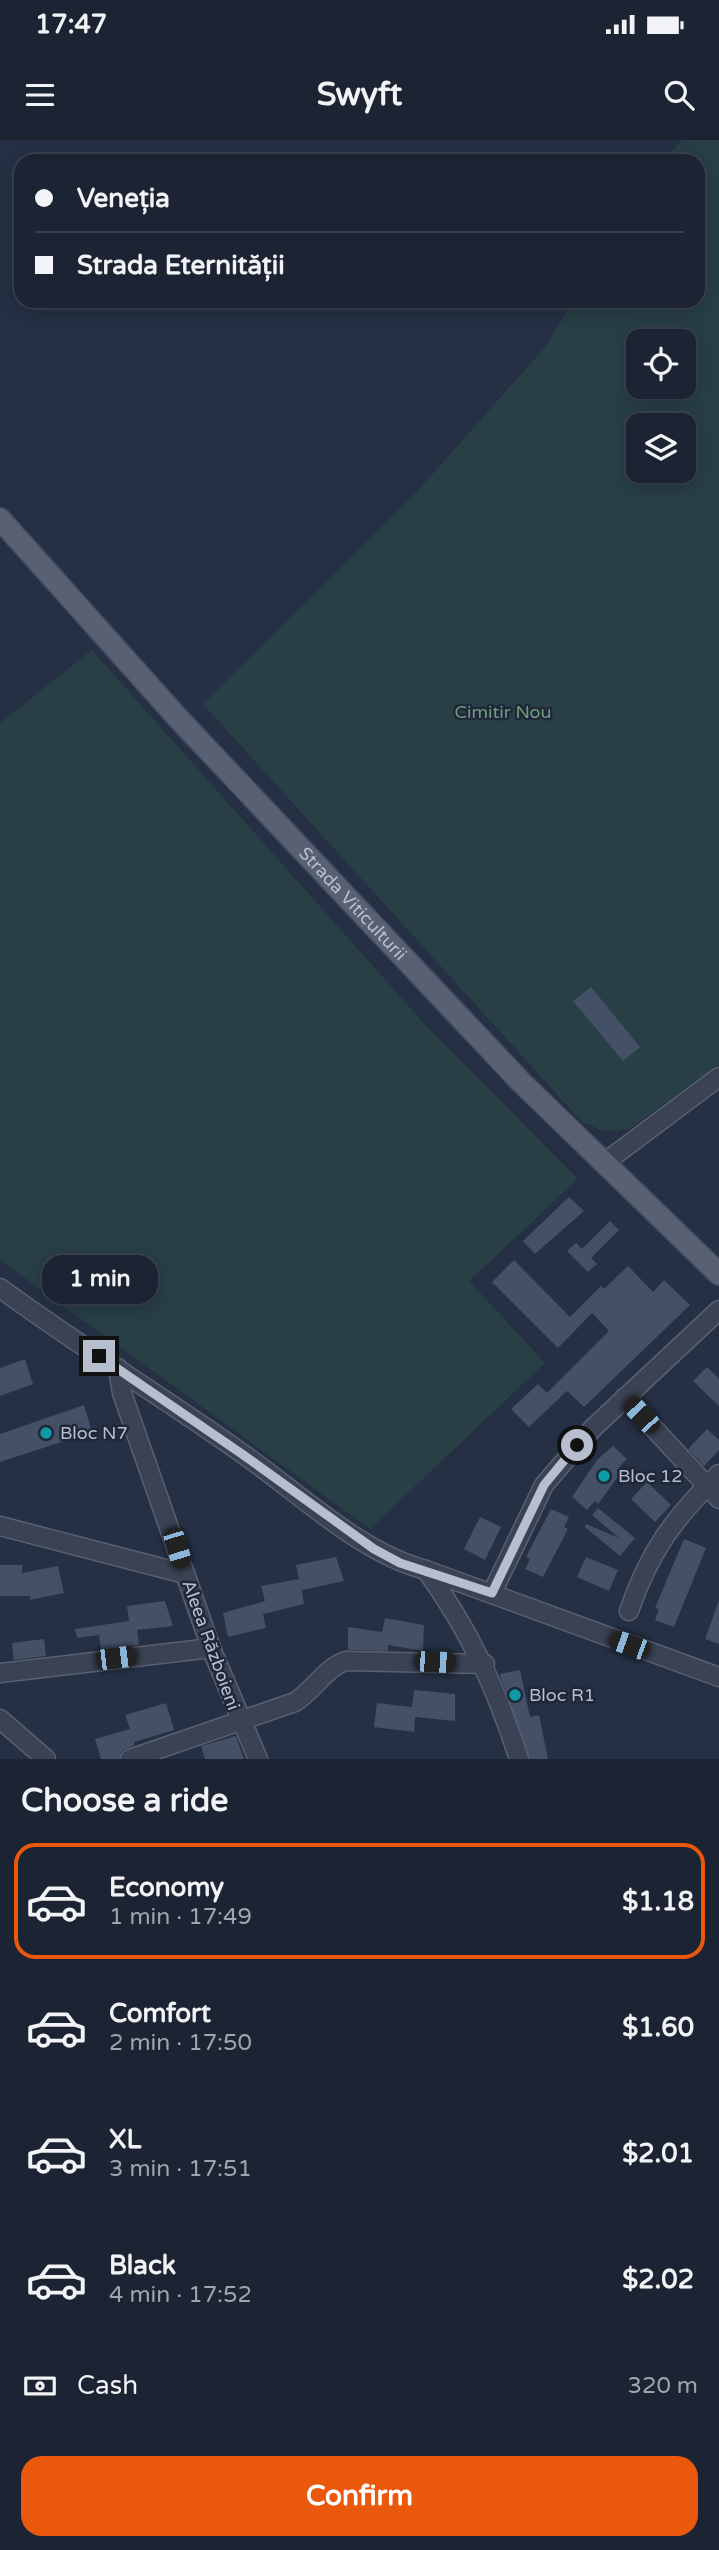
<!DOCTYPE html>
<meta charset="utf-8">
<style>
body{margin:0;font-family:"Varela Round",sans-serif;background:#29303f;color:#f1f3f6;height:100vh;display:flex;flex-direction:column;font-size:26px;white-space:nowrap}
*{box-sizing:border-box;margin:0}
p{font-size:23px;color:#a0a4ac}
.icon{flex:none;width:38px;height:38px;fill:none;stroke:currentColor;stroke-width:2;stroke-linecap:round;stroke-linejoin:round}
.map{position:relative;height:1619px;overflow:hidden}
.side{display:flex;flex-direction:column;background:#1c2433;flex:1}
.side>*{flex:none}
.top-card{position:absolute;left:14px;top:14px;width:691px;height:154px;border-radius:21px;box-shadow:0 4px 18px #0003,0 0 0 2px #3a414e;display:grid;align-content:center;height:154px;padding:0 21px;background:#1c2433}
.controls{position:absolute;left:626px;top:189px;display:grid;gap:14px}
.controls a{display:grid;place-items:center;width:70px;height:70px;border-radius:14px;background:#1c2433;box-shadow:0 4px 18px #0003,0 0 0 2px #3a414e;font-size:35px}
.end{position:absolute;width:32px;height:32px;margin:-16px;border:9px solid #b7becd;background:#111;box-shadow:0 0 0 4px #111}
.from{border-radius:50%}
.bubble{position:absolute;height:49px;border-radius:21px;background:#1c2433;box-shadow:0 4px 18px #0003,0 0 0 2px #3a414e;font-size:23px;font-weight:700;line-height:49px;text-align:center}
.car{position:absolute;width:21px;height:42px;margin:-21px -10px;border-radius:9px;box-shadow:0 0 5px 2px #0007;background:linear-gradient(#222 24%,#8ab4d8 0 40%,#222 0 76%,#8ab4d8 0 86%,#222 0)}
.top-card b{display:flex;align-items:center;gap:24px;height:66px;font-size:26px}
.top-card b+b{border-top:2px solid #3a414e}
.top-card i{width:18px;height:18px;background:#f1f3f6}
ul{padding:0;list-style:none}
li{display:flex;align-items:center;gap:21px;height:116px;margin:0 14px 10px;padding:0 7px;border:4px solid transparent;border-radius:21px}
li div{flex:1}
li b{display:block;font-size:26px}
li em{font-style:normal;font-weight:700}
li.active{border-color:#ea580c}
li>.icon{width:63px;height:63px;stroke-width:1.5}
h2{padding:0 21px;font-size:32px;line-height:84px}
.pay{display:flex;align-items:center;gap:18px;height:77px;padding:0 21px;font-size:26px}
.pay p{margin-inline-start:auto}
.primary-button{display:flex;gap:14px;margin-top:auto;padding:14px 21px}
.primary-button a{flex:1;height:80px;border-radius:21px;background:#ea580c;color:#fff;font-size:28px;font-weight:700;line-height:80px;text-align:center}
.status{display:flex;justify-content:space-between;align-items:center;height:49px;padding:0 35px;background:#1c2433;direction:ltr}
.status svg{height:19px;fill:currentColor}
header{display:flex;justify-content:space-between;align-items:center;height:91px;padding:0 21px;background:#1c2433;font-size:32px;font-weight:700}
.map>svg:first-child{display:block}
</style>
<div class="status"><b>17:47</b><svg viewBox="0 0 49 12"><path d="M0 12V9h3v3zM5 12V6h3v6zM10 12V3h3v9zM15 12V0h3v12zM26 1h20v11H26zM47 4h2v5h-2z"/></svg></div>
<header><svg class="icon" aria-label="menu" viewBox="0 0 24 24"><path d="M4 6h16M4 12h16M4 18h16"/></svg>Swyft<svg class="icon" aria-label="search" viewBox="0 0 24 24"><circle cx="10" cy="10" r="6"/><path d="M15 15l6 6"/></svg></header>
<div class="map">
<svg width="719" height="1619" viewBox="0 0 719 1619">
<rect width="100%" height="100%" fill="#253044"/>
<g fill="#283f45" fill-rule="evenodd">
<path d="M 682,0 L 719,0 L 719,924 L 628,990 L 604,991 L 582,982 L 203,564 L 413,356 L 546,206 L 573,161 L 698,161 L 698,21 L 663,21 ZM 639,201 L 684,201 L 684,247 L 639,247 ZM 639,285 L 684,285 L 684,331 L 639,331 Z"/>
<path d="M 92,510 L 430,890 L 578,1039 L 469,1141 L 545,1223 L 370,1389 L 0,1120 L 0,583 Z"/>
</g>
<g fill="#445066">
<path d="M 591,847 L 640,907 L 623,921 L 573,861 Z"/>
<path d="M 569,1057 L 584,1071 L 535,1114 L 523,1101 Z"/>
<path d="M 610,1081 L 619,1090 L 591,1118 L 597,1124 L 588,1132 L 567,1111 L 576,1103 L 582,1109 Z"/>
<path d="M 514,1120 L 570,1177 L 601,1146 L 604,1149 L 628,1126 L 653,1152 L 664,1140 L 690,1165 L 584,1267 L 567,1251 L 529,1287 L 511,1269 L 538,1244 L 547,1253 L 609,1191 L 592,1173 L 558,1208 L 492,1142 Z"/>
<path d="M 25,1219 L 33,1244 L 0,1256 L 0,1228 Z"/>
<path d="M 707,1227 L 719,1239 L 719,1266 L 693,1241 Z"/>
<path d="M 84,1265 L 92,1292 L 0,1322 L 0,1294 Z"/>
<path d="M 707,1289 L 719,1300 L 719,1310 L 704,1326 L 688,1309 Z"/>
<path d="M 613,1306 L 627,1319 L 619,1327 L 623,1330 L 598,1364 L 595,1361 L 587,1370 L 572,1357 L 597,1320 Z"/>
<path d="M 647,1342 L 671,1365 L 655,1382 L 631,1359 Z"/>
<path d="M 598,1368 L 635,1398 L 620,1416 L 585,1387 L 586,1384 L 619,1398 L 592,1375 Z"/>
<path d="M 551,1369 L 569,1377 L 564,1387 L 568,1389 L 543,1437 L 525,1429 L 530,1419 L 526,1417 Z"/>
<path d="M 480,1377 L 501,1387 L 485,1420 L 464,1409 Z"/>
<path d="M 684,1399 L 706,1408 L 674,1487 L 655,1480 L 659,1469 L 655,1468 Z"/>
<path d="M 336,1417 L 344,1441 L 302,1450 L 304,1464 L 263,1474 L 266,1488 L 228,1497 L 223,1473 L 265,1461 L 261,1446 L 299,1439 L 296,1425 Z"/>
<path d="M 586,1417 L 618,1430 L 609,1451 L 577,1437 Z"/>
<path d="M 0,1425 L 22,1425 L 22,1433 L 58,1426 L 64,1453 L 30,1460 L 30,1456 L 0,1456 Z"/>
<path d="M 719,1460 L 719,1504 L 705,1499 Z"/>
<path d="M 165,1461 L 173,1486 L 137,1490 L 139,1505 L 101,1510 L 99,1495 L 77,1498 L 75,1489 L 129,1481 L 127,1466 Z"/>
<path d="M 385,1478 L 424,1485 L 423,1511 L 388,1505 L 388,1511 L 348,1510 L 348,1487 L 382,1492 Z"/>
<path d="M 44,1499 L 46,1516 L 14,1520 L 12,1503 Z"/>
<path d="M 520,1530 L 530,1577 L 539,1575 L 548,1619 L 530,1619 L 501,1539 L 500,1534 Z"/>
<path d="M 414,1550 L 455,1554 L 455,1581 L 415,1577 L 414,1592 L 374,1587 L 377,1563 L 412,1567 Z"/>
<path d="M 166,1563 L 174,1590 L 134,1602 L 135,1605 L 122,1611 L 119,1619 L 101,1619 L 95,1599 L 130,1589 L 125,1575 Z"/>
<path d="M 236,1596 L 244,1619 L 205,1619 L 201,1606 Z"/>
</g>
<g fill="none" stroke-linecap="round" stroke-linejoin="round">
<g stroke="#586071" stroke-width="21">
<g id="minor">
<path d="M 604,1023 L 719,937"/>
<path d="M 0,1148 C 79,1206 163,1257 243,1314 C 299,1353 360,1413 426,1430 L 719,1537"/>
<path d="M 118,1228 L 122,1253 L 211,1508 L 258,1619"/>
<path d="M 625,1257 L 719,1359"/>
<path d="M 0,1386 L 185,1434"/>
<path d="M 426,1430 C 470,1491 496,1548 519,1619"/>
<path d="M 492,1453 L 544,1345 L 592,1289 L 719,1170"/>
<path d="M 629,1471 C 649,1412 674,1378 719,1334"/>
<path d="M 0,1533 L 211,1508"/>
<path d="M 0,1579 L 46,1619"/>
<path d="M 130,1619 L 295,1562 C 313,1551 326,1527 346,1521 L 485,1524"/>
</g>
</g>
<g stroke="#444b5d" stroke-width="24">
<g id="major">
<path id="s1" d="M 0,379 L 177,577 L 521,942 L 719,1134"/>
</g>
</g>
<use href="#minor" stroke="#3a4253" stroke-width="18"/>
<use href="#major" stroke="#586173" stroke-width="21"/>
</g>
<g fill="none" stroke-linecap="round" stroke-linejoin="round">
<path stroke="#b7becd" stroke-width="9" d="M 99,1216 L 242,1314 L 374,1409 L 400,1423 L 492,1453 L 544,1345 L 577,1305"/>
</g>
<g fill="#0f9aa8" stroke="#1f2739" stroke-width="2.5">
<circle cx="46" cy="1293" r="7"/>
<circle cx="604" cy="1336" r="7"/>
<circle cx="515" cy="1555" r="7"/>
</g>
<g text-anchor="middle" stroke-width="5" stroke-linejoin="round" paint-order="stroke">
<g font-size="18" fill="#6d9f7d" stroke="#1f2739">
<text x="503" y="578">Cimitir Nou</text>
</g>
<g font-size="18" fill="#b7becd" stroke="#1f2739">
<text dy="6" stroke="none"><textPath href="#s1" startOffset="522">Strada Viticulturii</textPath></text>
<text transform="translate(211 1505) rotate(70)" y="6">Aleea Războieni</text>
</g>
<g font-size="18" fill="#b7becd" stroke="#1f2739" text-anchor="start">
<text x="60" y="1299">Bloc N7</text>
<text x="618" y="1342">Bloc 12</text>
<text x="529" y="1561">Bloc R1</text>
</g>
</g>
</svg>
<div class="controls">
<a><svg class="icon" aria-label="locate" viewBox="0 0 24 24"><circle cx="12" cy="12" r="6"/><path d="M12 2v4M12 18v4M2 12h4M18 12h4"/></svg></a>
<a><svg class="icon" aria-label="layers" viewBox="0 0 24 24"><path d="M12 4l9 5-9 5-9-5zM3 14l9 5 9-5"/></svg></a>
</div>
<i class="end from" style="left:577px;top:1305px"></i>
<i class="end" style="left:99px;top:1216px"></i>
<div class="bubble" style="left:42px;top:1115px;width:116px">1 min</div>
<i class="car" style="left:641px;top:1275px;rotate:317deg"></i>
<i class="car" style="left:177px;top:1408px;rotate:163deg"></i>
<i class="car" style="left:629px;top:1505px;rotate:290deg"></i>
<i class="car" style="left:116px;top:1518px;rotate:83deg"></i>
<i class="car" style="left:435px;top:1522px;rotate:92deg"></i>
<div class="top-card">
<b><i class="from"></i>Veneția</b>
<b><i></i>Strada Eternității</b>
</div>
</div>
<section class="side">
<h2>Choose a ride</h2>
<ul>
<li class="active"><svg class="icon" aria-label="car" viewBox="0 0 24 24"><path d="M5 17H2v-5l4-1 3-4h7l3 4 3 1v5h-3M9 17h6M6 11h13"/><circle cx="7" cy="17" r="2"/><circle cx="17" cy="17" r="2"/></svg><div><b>Economy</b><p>1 min · 17:49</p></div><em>$1.18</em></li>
<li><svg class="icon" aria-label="car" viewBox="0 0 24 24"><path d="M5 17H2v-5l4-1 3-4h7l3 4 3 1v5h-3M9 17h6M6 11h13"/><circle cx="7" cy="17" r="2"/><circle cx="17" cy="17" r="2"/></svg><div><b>Comfort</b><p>2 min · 17:50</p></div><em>$1.60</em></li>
<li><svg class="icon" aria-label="car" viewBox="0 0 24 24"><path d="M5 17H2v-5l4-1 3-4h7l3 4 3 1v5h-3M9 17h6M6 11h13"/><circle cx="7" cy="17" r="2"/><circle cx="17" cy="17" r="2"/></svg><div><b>XL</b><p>3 min · 17:51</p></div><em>$2.01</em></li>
<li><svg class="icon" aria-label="car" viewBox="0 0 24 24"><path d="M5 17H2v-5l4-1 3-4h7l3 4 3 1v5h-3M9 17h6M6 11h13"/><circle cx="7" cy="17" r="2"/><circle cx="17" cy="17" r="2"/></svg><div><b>Black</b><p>4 min · 17:52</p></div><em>$2.02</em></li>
</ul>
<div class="pay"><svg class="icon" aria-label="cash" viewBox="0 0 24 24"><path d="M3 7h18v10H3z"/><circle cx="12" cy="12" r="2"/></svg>Cash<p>320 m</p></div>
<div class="primary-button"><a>Confirm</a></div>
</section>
